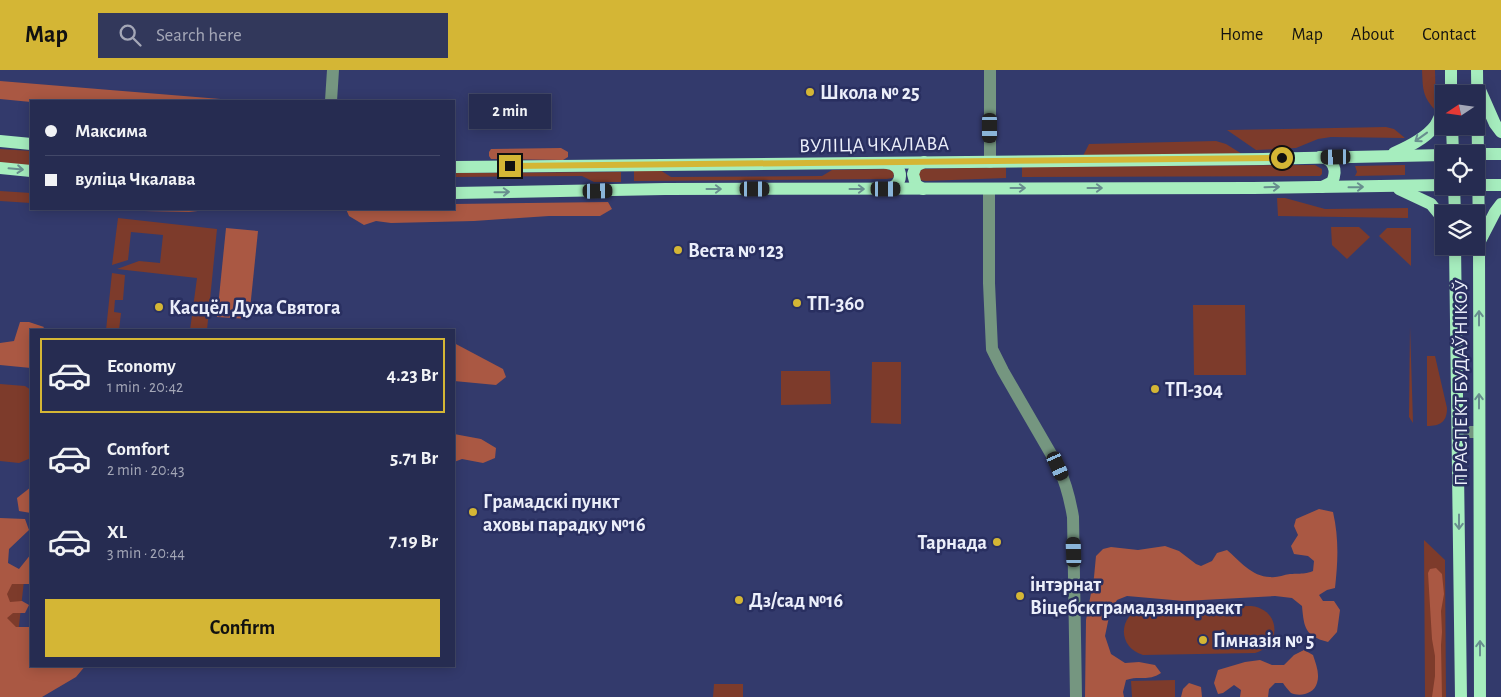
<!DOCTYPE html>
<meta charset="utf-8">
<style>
body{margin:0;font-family:"Alegreya Sans",sans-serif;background:#32385b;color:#f1f3f6;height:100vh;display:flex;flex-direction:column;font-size:19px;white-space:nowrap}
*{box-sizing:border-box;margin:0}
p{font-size:16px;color:#a4a7b7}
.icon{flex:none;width:28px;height:28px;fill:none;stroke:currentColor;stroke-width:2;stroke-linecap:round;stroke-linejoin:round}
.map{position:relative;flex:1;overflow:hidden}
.panel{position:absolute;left:30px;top:259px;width:425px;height:338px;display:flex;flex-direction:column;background:#262c51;border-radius:0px;box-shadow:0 2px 12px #0003,0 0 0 1px #424868}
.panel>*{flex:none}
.banner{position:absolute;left:30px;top:30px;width:425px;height:110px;border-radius:0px;box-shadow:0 2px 12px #0003,0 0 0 1px #424868;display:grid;align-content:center;height:110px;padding:0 15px;background:#262c51}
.needle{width:32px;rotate:257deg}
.buttons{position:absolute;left:1435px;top:15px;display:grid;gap:10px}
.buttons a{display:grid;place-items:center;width:50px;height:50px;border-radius:0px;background:#262c51;box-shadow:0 2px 12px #0003,0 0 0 1px #424868;font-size:25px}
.end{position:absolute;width:22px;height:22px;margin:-11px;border:6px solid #d4b635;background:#111;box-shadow:0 0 0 2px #111}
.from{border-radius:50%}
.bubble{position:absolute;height:35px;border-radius:0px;background:#262c51;box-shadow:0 2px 12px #0003,0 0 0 1px #424868;font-size:16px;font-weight:600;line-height:35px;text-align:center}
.car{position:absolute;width:15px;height:30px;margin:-15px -8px;border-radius:6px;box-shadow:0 0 4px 1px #0007;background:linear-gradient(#222 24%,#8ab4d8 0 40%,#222 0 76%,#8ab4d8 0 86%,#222 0)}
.banner b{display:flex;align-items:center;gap:18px;height:48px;font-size:19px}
.banner b+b{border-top:1px solid #424868}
.banner i{width:12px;height:12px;background:#f1f3f6}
ul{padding:9px 0 0;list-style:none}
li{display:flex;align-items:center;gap:15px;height:75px;margin:0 10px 8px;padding:0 5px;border:2px solid transparent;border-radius:0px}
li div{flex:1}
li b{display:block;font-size:19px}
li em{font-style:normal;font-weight:600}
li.on{border-color:#d4b635}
li>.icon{width:45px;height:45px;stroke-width:1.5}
.cta{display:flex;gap:10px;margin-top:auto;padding:10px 15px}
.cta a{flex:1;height:58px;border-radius:0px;background:#d4b635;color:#111;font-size:20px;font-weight:600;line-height:58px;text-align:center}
header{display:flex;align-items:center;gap:30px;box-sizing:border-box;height:70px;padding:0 25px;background:#d4b635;color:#111}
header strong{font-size:24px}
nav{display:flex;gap:28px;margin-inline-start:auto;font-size:18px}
.search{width:350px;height:45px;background:#32385b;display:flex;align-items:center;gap:12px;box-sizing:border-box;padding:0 18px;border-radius:0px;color:#a4a7b7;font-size:19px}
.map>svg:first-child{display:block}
</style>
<header>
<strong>Map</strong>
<div class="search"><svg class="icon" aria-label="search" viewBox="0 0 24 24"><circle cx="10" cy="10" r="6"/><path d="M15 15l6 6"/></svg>Search here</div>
<nav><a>Home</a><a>Map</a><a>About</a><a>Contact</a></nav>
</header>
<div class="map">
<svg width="1501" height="627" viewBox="0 0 1501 627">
<rect width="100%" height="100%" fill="#333a6c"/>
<g fill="#7d3b2b">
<path d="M 1422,0 L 1435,0 L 1436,41 C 1422,26 1423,19 1422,0 Z"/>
<path d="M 1386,57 L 1394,59 L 1405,68 L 1331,67 L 1318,69 L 1296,78 L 1256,80 L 1227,60 Z"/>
<path d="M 1216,71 L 1226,74 L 1242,84 L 1083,86 L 1089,74 Z"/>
<path d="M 0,79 L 31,81 L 31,96 L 0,93 Z"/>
<path d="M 1315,95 L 1322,99 L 1322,104 L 1320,106 L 1022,107 L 1022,97 Z"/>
<path d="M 1405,95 L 1405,105 L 1355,106 L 1357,102 L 1355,96 Z"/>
<path d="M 1006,97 L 1006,108 L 926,111 L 919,110 L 918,102 L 923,99 Z"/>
<path d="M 887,99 L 893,101 L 894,104 L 893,108 L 887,109 L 634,111 L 634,101 L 660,100 L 671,107 L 822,106 L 832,100 Z"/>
<path d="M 621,102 L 621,112 L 594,112 L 582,106 L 454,107 L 454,103 Z"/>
<path d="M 0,121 L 31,123 L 31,133 L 0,131 Z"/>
<path d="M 1277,128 L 1285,128 L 1325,139 L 1408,138 L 1408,148 L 1278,146 Z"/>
<path d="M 118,148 L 217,159 L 207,260 L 190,260 L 197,208 L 117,199 L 139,191 L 160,193 L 163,165 L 131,162 L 128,190 L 112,195 Z"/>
<path d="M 1331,157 L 1359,157 L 1370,167 L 1347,189 L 1332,175 Z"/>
<path d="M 1387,158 L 1411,158 L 1411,196 L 1379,166 Z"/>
<path d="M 112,203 L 125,205 L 123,230 L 115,230 L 114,242 L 121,243 L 119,260 L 106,260 Z"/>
<path d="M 1193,235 L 1245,235 L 1246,305 L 1194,305 Z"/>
<path d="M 1410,256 L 1413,353 L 1409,347 Z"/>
<path d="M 1435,286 L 1447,338 C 1447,352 1440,356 1427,356 L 1427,286 Z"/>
<path d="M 872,292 L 901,292 L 901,354 L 871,353 Z"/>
<path d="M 781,301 L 830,301 L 831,334 L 781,335 Z"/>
<path d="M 0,314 L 25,316 L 31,320 L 31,388 L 19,393 L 0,391 Z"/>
<path d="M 1424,470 L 1445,490 L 1446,627 L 1425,627 Z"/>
<path d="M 0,499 L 25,502 L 11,627 L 5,627 Z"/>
<path d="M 1251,536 C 1280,539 1283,575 1255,583 L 1143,585 C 1117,577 1118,545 1143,538 Z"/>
<path d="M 1175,610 L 1175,627 L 1132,627 L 1131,611 Z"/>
<path d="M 714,614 L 743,614 L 743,627 L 713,627 Z"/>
</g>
<g fill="#aa5843">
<path d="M 0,11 L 245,31 L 31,32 L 0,29 Z"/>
<path d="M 561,78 L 568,82 L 568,87 L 563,90 L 491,89 L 489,86 L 489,82 L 491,79 Z"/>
<path d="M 608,132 L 612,139 L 600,146 L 549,146 L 474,151 L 391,153 L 376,151 L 364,155 L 349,146 L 346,139 L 372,139 L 374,140 L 377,139 L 454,139 L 454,134 Z"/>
<path d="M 139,139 L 215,139 L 189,142 L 144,141 Z"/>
<path d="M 226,158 L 258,161 L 249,249 L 217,247 Z"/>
<path d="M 20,252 L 29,252 L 44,257 L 42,260 L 31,260 L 31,298 L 0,295 L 0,273 L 14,271 Z"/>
<path d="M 454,273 L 503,299 L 506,307 L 496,315 L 454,311 Z"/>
<path d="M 454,364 L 481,369 L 496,378 L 495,388 L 483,393 L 462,389 L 454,392 Z"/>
<path d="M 31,417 L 31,443 L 19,441 L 17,428 Z"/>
<path d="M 1319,439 L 1333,442 C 1339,468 1338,492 1335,518 L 1327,520 L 1319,525 L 1323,531 L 1334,531 L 1340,540 L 1337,562 L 1328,572 C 1305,566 1304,558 1302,536 L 1292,528 L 1275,526 L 1184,531 L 1127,526 L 1117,530 L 1110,542 L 1105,566 L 1111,584 L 1125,593 L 1139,592 L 1155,595 L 1161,603 C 1147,612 1141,605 1126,610 L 1123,622 L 1124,627 L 1085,627 L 1086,550 L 1094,507 L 1096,486 L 1103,479 L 1111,477 L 1138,480 L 1165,476 L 1179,481 L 1196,494 L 1201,496 L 1212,491 L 1217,483 L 1227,480 C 1239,490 1252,507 1270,507 C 1277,508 1283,505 1290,504 C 1300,503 1303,505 1313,501 L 1314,491 L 1308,486 L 1294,484 L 1291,476 L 1298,465 L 1294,456 L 1296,449 Z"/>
<path d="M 0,448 L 25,449 L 29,460 L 9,479 L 8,493 L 19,499 L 31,484 L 31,512 L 29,514 L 12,514 L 7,524 L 10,532 L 22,531 L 29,535 L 25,543 L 13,543 L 7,548 L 16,557 L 30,557 L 31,559 L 31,595 L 86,595 L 76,607 L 42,627 L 0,627 Z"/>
<path d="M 1436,498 L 1442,504 L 1444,524 L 1441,541 L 1442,562 L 1441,575 L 1442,627 L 1432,627 L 1435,606 L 1435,586 L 1432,569 L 1428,503 L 1430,499 Z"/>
<path d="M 1304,580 L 1313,585 C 1316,594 1320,604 1317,613 C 1314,624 1300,627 1291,623 C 1288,620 1285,616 1283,613 L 1275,613 L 1269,619 L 1268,627 L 1240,627 L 1241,620 L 1234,615 L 1223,623 L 1218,624 L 1214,613 L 1218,600 L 1245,592 L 1260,590 L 1272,595 L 1284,595 L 1294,585 Z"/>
<path d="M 1189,613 L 1201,617 L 1202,627 L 1181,627 L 1183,619 Z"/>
</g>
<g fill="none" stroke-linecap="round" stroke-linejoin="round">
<g stroke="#759680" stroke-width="12">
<path d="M 990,0 L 990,92"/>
<path d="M 331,31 L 333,0"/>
<path d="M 989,119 L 989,213 L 992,279 L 1003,301 L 1058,396 C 1066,413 1070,429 1073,447 L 1076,627"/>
<path d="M 1458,362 L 1479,362"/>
</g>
<g stroke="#a6edbe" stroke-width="12">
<path d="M 1451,0 L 1451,24"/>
<path d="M 1477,0 L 1479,173 L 1480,627"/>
<path d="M 1480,20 L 1495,54 L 1501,62"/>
<path d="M 1452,56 L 1453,84"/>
<path d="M 0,71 L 31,74"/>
<path d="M 1394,83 C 1408,77 1425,69 1435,56 C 1438,51 1441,44 1444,38"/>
<path d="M 1476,84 L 1501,84"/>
<path d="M 1320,87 C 1333,88 1338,100 1332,112 L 1322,117"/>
<path d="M 454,97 L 1263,89 L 1444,85"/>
<path d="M 0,98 L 31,101"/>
<path d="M 1476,115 L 1501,115"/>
<path d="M 1454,116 L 1455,144"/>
<path d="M 886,119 C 904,117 905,95 887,93"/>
<path d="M 923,119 L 916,115 L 913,104 L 916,96 L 924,92"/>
<path d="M 1399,119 L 1431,134 L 1444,150"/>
<path d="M 454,123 L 665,119 L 1253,118 L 1444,115"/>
<path d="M 1480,171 L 1495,142 L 1501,134"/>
<path d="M 1455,176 L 1461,627"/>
</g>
</g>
<defs><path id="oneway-shaft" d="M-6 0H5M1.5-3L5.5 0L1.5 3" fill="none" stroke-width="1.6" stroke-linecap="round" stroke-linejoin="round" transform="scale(1.25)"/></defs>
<g stroke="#688e8f">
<use href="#oneway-shaft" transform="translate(1421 67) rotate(144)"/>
<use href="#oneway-shaft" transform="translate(16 99) rotate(5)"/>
<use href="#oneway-shaft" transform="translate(1272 117) rotate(-1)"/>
<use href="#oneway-shaft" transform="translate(1356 117) rotate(-1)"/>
<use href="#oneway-shaft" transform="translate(1018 118)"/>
<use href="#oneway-shaft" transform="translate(1095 118)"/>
<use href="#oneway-shaft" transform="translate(714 119)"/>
<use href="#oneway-shaft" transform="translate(857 119)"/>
<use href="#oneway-shaft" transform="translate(502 122) rotate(-1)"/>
<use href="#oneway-shaft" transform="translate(1479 248) rotate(-90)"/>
<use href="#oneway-shaft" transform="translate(1479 331) rotate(-90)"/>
<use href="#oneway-shaft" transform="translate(1459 452) rotate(90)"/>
<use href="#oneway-shaft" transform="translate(1480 578) rotate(-90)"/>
</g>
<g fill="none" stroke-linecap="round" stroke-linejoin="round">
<path stroke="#d4b635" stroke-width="6" d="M 510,96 L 1282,88"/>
</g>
<g fill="#d4b635" stroke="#292f60" stroke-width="2">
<circle cx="810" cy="22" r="5"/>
<circle cx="678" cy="180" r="5"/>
<circle cx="797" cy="233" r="5"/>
<circle cx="159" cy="237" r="5"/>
<circle cx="1155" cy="319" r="5"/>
<circle cx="473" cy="442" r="5"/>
<circle cx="997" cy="472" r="5"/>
<circle cx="1020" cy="526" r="5"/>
<circle cx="739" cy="530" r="5"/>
<circle cx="1203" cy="570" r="5"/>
</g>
<g text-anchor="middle" stroke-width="5" stroke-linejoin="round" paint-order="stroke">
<g font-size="20" font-weight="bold" fill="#ebeefa" stroke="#292f60" text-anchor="start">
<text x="820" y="29">Школа № 25</text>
<text x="688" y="187">Веста № 123</text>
<text x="807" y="240">ТП-360</text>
<text x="169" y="244">Касцёл Духа Святога</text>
<text x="1165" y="326">ТП-304</text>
<text x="483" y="438">Грамадскі пункт<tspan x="483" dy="23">аховы парадку №16</tspan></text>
<text x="987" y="479" text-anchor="end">Тарнада</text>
<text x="1030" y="521">інтэрнат<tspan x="1030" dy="23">Віцебскграмадзянпраект</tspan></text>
<text x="749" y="537">Дз/сад №16</text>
<text x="1213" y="577">Гімназія № 5</text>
</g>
<g font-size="20" fill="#ebeefa" stroke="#292f60">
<text transform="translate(874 74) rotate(-1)" y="7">ВУЛІЦА ЧКАЛАВА</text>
<text transform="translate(1460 313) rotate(-90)" y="7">ПРАСПЕКТ БУДАЎНІКОЎ</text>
</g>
</g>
</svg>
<div class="buttons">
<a><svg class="needle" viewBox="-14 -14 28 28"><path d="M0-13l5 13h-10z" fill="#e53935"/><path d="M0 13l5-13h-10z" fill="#a4a7b7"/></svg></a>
<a><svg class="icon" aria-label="locate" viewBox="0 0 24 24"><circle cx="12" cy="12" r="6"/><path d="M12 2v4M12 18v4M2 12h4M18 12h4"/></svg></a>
<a><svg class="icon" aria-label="layers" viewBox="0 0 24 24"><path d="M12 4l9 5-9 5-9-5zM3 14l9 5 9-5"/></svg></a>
</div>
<i class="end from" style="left:1282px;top:88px"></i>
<i class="end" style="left:510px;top:96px"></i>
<div class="bubble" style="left:469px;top:24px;width:82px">2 min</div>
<i class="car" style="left:990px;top:58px;rotate:180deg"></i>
<i class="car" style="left:1336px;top:87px;rotate:269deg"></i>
<i class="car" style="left:755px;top:119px;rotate:90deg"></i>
<i class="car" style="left:886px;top:119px;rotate:90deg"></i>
<i class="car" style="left:598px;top:121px;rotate:89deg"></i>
<i class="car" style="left:1058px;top:396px;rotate:156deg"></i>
<i class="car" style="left:1074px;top:482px;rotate:358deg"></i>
<div class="banner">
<b><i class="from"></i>Максима</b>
<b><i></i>вуліца Чкалава</b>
</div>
<section class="panel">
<ul>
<li class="on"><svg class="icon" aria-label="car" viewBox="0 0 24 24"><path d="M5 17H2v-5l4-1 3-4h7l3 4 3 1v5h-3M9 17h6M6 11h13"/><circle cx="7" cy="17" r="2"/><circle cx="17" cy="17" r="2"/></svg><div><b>Economy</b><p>1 min · 20:42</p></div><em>4.23 Br</em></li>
<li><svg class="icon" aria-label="car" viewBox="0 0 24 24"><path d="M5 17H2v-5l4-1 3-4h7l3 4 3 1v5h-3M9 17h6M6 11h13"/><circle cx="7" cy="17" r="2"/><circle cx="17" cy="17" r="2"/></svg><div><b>Comfort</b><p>2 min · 20:43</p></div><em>5.71 Br</em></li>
<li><svg class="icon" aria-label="car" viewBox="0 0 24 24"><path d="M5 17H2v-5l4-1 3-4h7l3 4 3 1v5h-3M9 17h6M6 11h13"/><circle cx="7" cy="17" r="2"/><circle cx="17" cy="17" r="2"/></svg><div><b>XL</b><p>3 min · 20:44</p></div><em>7.19 Br</em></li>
</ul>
<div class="cta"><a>Confirm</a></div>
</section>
</div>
